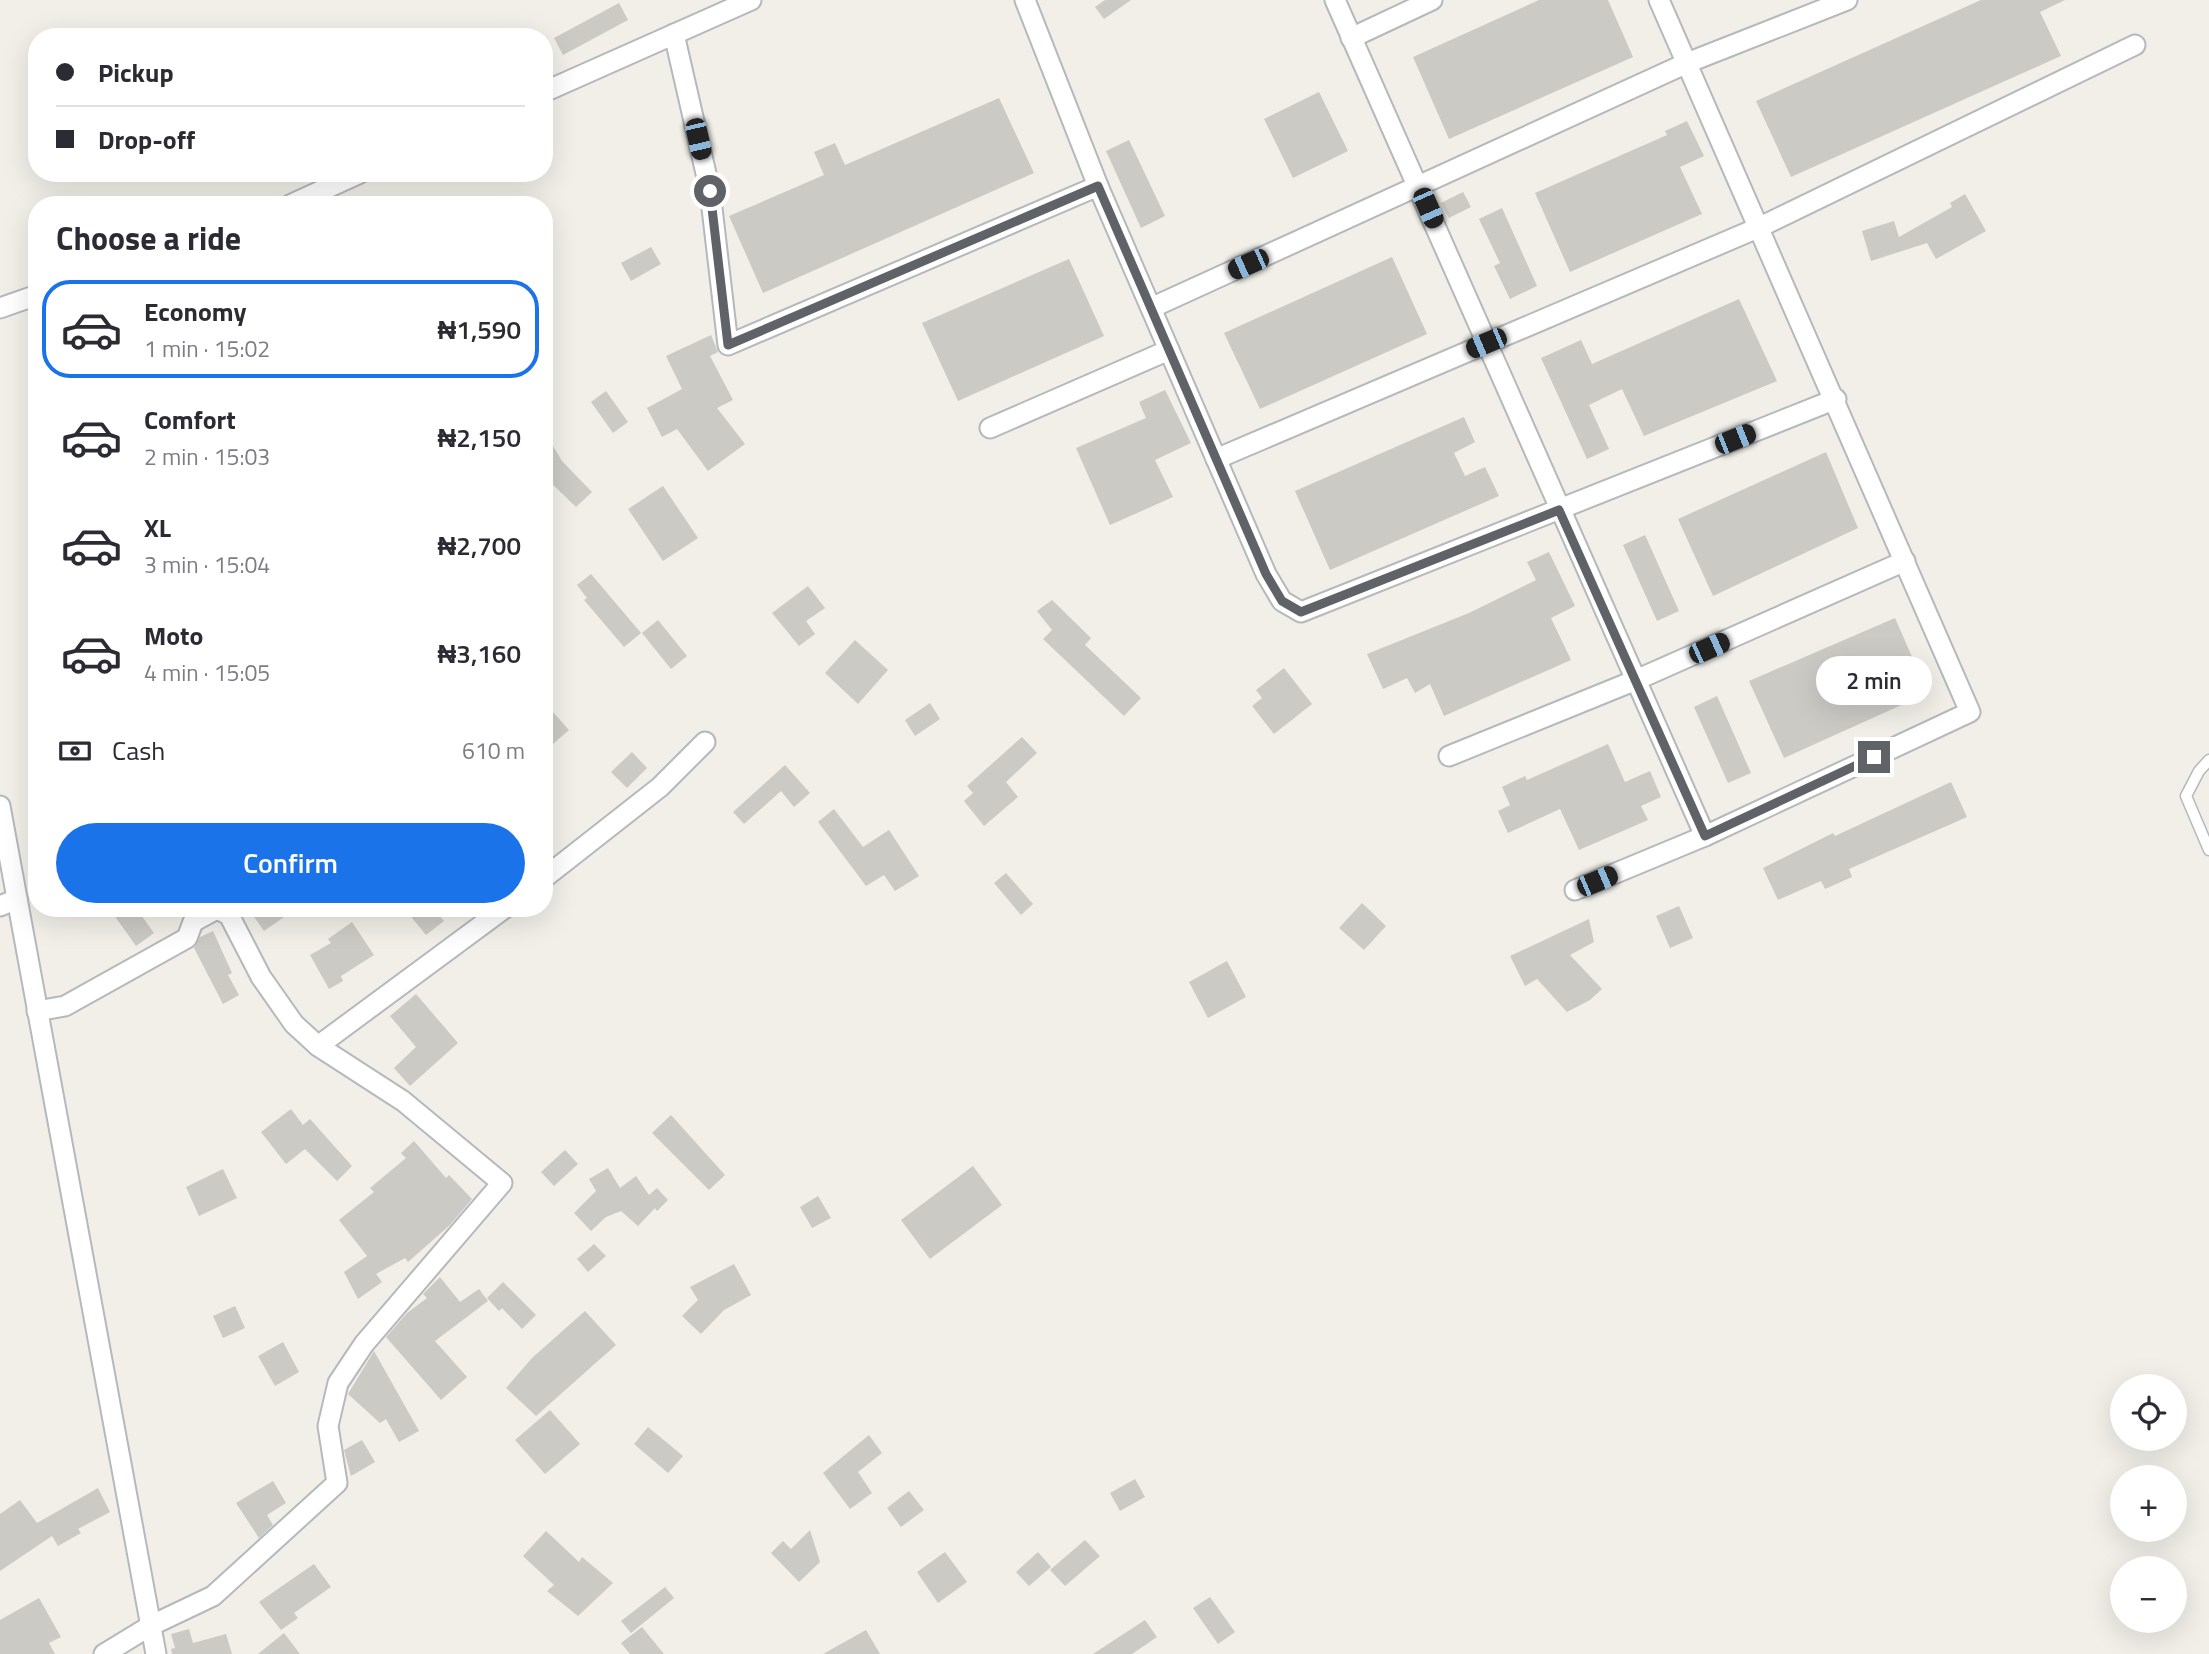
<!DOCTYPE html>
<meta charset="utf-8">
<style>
body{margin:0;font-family:"Titillium Web",sans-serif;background:#f7f7f7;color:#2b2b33;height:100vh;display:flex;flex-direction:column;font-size:26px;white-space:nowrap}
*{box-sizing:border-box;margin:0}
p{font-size:23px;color:#7c7c81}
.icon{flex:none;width:38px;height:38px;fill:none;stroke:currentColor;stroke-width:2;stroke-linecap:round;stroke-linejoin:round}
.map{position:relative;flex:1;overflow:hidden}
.drawer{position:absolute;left:28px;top:196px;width:525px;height:721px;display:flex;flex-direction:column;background:#fff;border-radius:28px;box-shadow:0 7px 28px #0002}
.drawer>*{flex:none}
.top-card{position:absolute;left:28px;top:28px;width:525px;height:154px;border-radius:28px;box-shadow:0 7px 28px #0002;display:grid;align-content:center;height:154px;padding:0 28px;background:#fff}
.controls{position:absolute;left:2110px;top:1374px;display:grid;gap:14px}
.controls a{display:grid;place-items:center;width:77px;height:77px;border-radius:50%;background:#fff;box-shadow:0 7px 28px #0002;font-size:35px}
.end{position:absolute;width:32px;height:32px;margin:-16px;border:9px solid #5f6368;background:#fff;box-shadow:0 0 0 4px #fff}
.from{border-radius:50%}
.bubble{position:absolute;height:49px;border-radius:24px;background:#fff;box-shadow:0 7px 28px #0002;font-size:23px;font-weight:600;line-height:49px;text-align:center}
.car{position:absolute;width:21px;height:42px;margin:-21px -10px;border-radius:9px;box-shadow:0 0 5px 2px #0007;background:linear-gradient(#222 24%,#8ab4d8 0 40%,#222 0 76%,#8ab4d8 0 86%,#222 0)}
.top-card b{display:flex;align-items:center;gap:24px;height:66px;font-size:26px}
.top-card b+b{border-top:2px solid #e1e1e2}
.top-card i{width:18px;height:18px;background:#2b2b33}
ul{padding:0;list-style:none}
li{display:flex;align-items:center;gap:21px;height:98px;margin:0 14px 10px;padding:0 14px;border:4px solid transparent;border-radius:28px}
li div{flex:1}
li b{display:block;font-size:26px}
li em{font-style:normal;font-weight:600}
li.active{border-color:#1a73e8}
li>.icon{width:63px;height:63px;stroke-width:1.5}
h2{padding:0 28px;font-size:32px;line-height:84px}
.pay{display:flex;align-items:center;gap:18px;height:77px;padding:0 28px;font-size:26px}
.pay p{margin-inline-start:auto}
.button{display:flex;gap:14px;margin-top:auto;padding:14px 28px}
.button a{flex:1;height:80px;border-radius:42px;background:#1a73e8;color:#fff;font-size:28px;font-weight:600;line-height:80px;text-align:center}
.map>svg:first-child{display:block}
</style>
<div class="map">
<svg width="2209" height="1654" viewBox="0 0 2209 1654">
<rect width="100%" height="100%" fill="#f1efe8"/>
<g fill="#cccac5">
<path d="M 1105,0 L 1131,0 L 1104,19 L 1095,7 Z"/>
<path d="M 1539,0 L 1608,0 L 1633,57 L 1449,139 L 1413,57 Z"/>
<path d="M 1981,0 L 2065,0 L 2040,12 L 2061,56 L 1791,177 L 1756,101 Z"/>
<path d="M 619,3 L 628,20 L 563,55 L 554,38 Z"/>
<path d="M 1319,92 L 1348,151 L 1293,178 L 1264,119 Z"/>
<path d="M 999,98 L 1034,173 L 763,293 L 729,216 L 824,175 L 814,152 L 835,143 L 845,165 Z"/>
<path d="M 1687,121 L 1704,156 L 1680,167 L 1702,214 L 1570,272 L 1535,193 L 1667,135 L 1665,131 Z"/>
<path d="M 1129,140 L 1165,216 L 1141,228 L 1106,151 Z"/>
<path d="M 1463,192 L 1471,207 L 1449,218 L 1441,203 Z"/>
<path d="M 1965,194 L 1986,231 L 1936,259 L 1927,243 L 1871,261 L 1862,231 L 1894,221 L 1899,237 L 1952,207 L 1950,203 Z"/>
<path d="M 1502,208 L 1537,286 L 1510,299 L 1494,266 L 1500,263 L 1479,219 Z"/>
<path d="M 651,247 L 661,264 L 631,281 L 621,263 Z"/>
<path d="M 1392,257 L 1427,334 L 1260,409 L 1224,333 Z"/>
<path d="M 1069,259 L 1104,336 L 958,401 L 922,323 Z"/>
<path d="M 1739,299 L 1777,381 L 1644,436 L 1622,389 L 1589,405 L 1609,449 L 1587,459 L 1541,358 L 1581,340 L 1592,364 Z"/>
<path d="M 711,335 L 718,352 L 710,356 L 733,400 L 717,408 L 745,444 L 708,471 L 677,429 L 662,437 L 647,408 L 682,389 L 666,356 Z"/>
<path d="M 1165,390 L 1191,443 L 1155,460 L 1173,497 L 1110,525 L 1076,448 L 1146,418 L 1139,402 Z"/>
<path d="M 606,391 L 628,422 L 613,433 L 591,402 Z"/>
<path d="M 1464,417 L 1475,442 L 1454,453 L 1465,476 L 1485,467 L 1499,496 L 1330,570 L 1295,491 Z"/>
<path d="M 544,442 L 551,448 L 553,446 L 562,461 L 592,492 L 576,507 L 544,476 Z"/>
<path d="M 1826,452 L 1858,528 L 1713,596 L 1678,519 Z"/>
<path d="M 663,486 L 698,538 L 663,561 L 628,509 Z"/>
<path d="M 1645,535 L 1679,611 L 1657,621 L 1623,545 Z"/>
<path d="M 1549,552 L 1575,606 L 1551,618 L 1571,660 L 1444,716 L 1430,684 L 1415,693 L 1407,678 L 1383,689 L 1367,654 L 1469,613 L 1536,580 L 1527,562 Z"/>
<path d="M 591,574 L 641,633 L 624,647 L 584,600 L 587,598 L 577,585 Z"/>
<path d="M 808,586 L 825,608 L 806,621 L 815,634 L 799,646 L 772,613 Z"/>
<path d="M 1052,600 L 1091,638 L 1085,645 L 1141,698 L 1124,716 L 1043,639 L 1052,630 L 1037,611 Z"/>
<path d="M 1895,618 L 1928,693 L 1784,758 L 1749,681 Z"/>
<path d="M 658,620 L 687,656 L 671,669 L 642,633 Z"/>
<path d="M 855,640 L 888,670 L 858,704 L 825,673 Z"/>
<path d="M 1284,668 L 1312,704 L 1274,734 L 1252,706 L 1262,698 L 1256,690 Z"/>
<path d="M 1717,696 L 1751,773 L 1728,783 L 1694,707 Z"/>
<path d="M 544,702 L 569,730 L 553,744 L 544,735 Z"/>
<path d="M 930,703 L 940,719 L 915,736 L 905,720 Z"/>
<path d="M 1022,737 L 1037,753 L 1006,782 L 1018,797 L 984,826 L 964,801 L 973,793 L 967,786 Z"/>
<path d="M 1608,744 L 1625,782 L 1650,771 L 1661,797 L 1641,806 L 1648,820 L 1579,850 L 1560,809 L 1508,833 L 1498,811 L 1510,805 L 1502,787 L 1525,776 L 1527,780 Z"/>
<path d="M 632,752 L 647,768 L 627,788 L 611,772 Z"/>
<path d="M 785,765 L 810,793 L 794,807 L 781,791 L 744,824 L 733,812 Z"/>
<path d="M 1951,782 L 1967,817 L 1849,869 L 1852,877 L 1825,889 L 1821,881 L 1778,900 L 1763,868 L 1833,833 L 1835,836 Z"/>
<path d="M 834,809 L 863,847 L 889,830 L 919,876 L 895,891 L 884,875 L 866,886 L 818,822 Z"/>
<path d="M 1006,873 L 1033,904 L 1021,915 L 994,883 Z"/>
<path d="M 1362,903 L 1386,926 L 1364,950 L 1339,928 Z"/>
<path d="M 1679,906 L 1693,938 L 1670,948 L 1656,916 Z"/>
<path d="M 123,908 L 136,908 L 154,933 L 136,946 L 114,915 Z"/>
<path d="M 248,908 L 297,908 L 264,931 Z"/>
<path d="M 404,908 L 433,908 L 444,921 L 426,935 Z"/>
<path d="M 1589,919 L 1594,942 L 1570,955 L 1602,989 L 1590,1000 L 1567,1012 L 1537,979 L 1525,986 L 1510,956 Z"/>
<path d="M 352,922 L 374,955 L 341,976 L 343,981 L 329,989 L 310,955 L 331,943 L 328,939 Z"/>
<path d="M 213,931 L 232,973 L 228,975 L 239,995 L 223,1004 L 194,948 L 200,937 Z"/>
<path d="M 1227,961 L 1246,997 L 1208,1018 L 1189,982 Z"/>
<path d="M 416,994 L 458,1043 L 410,1086 L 394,1068 L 416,1047 L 390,1016 Z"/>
<path d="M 291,1109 L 303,1125 L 310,1119 L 352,1166 L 337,1181 L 305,1149 L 286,1164 L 261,1132 Z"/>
<path d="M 671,1115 L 725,1175 L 709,1190 L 652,1133 Z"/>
<path d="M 414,1141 L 446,1178 L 449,1175 L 472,1199 L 450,1225 L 408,1262 L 405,1258 L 376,1274 L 382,1282 L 358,1299 L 344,1272 L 367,1256 L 339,1220 L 374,1192 L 370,1188 L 406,1158 L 401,1153 Z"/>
<path d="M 565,1150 L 578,1164 L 554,1186 L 541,1172 Z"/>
<path d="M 973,1166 L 1002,1205 L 930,1259 L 901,1220 Z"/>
<path d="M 608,1168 L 620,1188 L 636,1176 L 649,1195 L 657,1188 L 668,1200 L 657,1211 L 655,1208 L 638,1226 L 621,1211 L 606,1217 L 591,1231 L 574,1213 L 596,1191 L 589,1179 Z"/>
<path d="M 223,1169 L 237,1198 L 199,1216 L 186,1187 Z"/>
<path d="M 818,1196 L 831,1218 L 812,1228 L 800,1207 Z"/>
<path d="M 594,1244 L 606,1256 L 588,1272 L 577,1259 Z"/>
<path d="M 734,1264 L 751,1295 L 724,1310 L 701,1334 L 682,1316 L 698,1300 L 690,1287 Z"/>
<path d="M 440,1277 L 460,1302 L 479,1289 L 488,1301 L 435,1341 L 467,1377 L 441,1400 L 386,1337 L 407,1313 L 427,1298 L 423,1294 Z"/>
<path d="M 503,1282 L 536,1315 L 522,1329 L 502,1308 L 499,1311 L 487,1298 Z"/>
<path d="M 235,1306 L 245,1328 L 223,1338 L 213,1316 Z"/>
<path d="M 585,1311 L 616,1345 L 536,1416 L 506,1388 L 532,1358 Z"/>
<path d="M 283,1342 L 299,1372 L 275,1386 L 258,1356 Z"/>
<path d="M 374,1351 L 419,1431 L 399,1442 L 386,1419 L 380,1423 L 348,1394 Z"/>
<path d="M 550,1410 L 580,1444 L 545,1474 L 515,1440 Z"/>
<path d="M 648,1427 L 683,1456 L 668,1473 L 634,1444 Z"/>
<path d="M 869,1435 L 882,1453 L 858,1472 L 872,1493 L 850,1509 L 823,1473 Z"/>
<path d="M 362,1440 L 375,1462 L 351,1476 L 344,1450 Z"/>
<path d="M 1135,1479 L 1145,1497 L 1120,1511 L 1110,1493 Z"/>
<path d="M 273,1481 L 286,1503 L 267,1515 L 273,1525 L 259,1538 L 236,1503 Z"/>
<path d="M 98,1488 L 110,1512 L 78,1529 L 81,1533 L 58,1546 L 52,1536 L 0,1571 L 0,1514 L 20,1500 L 37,1523 Z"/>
<path d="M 909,1491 L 924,1510 L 901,1527 L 887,1508 Z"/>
<path d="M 810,1530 L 820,1562 L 799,1582 L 771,1553 L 783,1541 L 791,1549 Z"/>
<path d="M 546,1531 L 579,1562 L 582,1557 L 613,1583 L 578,1616 L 547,1591 L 554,1585 L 523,1556 Z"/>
<path d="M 1085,1540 L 1100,1556 L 1065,1586 L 1050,1570 Z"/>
<path d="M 945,1552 L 967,1582 L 938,1603 L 917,1572 Z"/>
<path d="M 1038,1552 L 1051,1567 L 1029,1586 L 1016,1572 Z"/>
<path d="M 314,1564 L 331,1587 L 294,1613 L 298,1618 L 281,1630 L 259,1602 Z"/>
<path d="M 665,1587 L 674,1598 L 631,1633 L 621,1621 Z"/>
<path d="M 1210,1597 L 1235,1632 L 1218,1644 L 1193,1608 Z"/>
<path d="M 39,1598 L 61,1637 L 49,1643 L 55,1654 L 0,1654 L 0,1620 Z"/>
<path d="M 1145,1620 L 1157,1637 L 1132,1654 L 1093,1654 Z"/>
<path d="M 642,1627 L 664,1654 L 630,1654 L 621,1643 Z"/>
<path d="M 189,1629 L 193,1643 L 226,1634 L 232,1654 L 172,1654 L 171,1649 L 175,1648 L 171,1634 Z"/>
<path d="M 866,1630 L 880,1654 L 823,1654 Z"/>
<path d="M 284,1633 L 300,1654 L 258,1654 Z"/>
</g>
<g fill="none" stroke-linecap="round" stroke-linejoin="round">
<g stroke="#b5b8bc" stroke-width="13">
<path id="service" d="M 2209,760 L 2199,771 L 2186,796 L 2209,850"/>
</g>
<g stroke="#b5b8bc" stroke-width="23">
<g id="minor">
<path d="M 1025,0 L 1098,186 L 1266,574 L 1282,601 L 1301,612 L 1836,399"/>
<path d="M 1335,0 L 1705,836 L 1970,712 L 1659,0"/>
<path d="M 674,34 L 710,191 L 728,345 L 1098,186"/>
<path d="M 1351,38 L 1432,0"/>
<path d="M 544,92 L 751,0"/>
<path d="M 290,205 L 360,173"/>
<path d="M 0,308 L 37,295"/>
<path d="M 1151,308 L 1687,63 L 1847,0"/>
<path d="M 990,428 L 1169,350"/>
<path d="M 1216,459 L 1760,227 L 2135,45"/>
<path d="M 1449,756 L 1636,680 L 1905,561"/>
<path d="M 0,806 L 156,1654"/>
<path d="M 544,878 L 660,787 L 705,742"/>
<path d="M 1575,890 L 1705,836"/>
<path d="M 0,906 L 17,899"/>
<path d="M 37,1011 L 65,1006 L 187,938 L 193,922 L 217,909 L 229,915 L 261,977 L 294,1024 L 318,1046 L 403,1101 L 502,1183 L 364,1344 L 338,1383 L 328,1426 L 337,1483 L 213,1596 L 150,1626 L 104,1654"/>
<path d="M 318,1046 L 505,908"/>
</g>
</g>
<use href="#service" stroke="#fff" stroke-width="10"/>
<use href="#minor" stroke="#fff" stroke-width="19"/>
</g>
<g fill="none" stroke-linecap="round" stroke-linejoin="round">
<path stroke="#5f6368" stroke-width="9" d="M 710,191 L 728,345 L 1098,186 L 1266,574 L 1282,601 L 1301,612 L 1559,510 L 1705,836 L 1874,757"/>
</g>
</svg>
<div class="controls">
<a><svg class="icon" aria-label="locate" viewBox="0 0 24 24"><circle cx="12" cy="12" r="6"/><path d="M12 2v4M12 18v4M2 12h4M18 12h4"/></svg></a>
<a>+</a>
<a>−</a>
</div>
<i class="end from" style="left:710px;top:191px"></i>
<i class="end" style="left:1874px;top:757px"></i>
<div class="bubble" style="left:1816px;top:656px;width:116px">2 min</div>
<i class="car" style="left:698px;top:139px;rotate:167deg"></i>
<i class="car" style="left:1428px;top:208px;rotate:156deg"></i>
<i class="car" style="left:1248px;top:264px;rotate:246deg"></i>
<i class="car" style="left:1486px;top:343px;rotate:247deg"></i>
<i class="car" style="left:1735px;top:439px;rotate:68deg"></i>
<i class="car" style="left:1709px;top:648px;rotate:66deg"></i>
<i class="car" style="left:1597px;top:881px;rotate:67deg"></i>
<div class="top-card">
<b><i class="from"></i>Pickup</b>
<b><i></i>Drop-off</b>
</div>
<section class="drawer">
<h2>Choose a ride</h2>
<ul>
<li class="active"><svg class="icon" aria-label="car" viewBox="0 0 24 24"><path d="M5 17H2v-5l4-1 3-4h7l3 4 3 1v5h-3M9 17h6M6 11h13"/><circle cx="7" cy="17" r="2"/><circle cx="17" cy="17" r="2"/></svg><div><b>Economy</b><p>1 min · 15:02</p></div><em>₦1,590</em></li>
<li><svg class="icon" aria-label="car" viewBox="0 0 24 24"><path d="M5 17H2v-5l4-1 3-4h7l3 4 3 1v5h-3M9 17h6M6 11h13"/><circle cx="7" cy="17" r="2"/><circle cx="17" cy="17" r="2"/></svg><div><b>Comfort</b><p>2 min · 15:03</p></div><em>₦2,150</em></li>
<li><svg class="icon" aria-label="car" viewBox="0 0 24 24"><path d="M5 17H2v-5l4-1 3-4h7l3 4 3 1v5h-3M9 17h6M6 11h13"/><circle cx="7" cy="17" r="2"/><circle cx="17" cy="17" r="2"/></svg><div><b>XL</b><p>3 min · 15:04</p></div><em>₦2,700</em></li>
<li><svg class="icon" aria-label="car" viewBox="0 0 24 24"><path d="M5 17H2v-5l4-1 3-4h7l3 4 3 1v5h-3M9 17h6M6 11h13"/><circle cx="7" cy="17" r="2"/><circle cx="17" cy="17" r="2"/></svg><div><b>Moto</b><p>4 min · 15:05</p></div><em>₦3,160</em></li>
</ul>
<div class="pay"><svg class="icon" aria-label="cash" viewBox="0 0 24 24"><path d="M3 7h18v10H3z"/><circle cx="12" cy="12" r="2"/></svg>Cash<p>610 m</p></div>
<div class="button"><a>Confirm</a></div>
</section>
</div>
